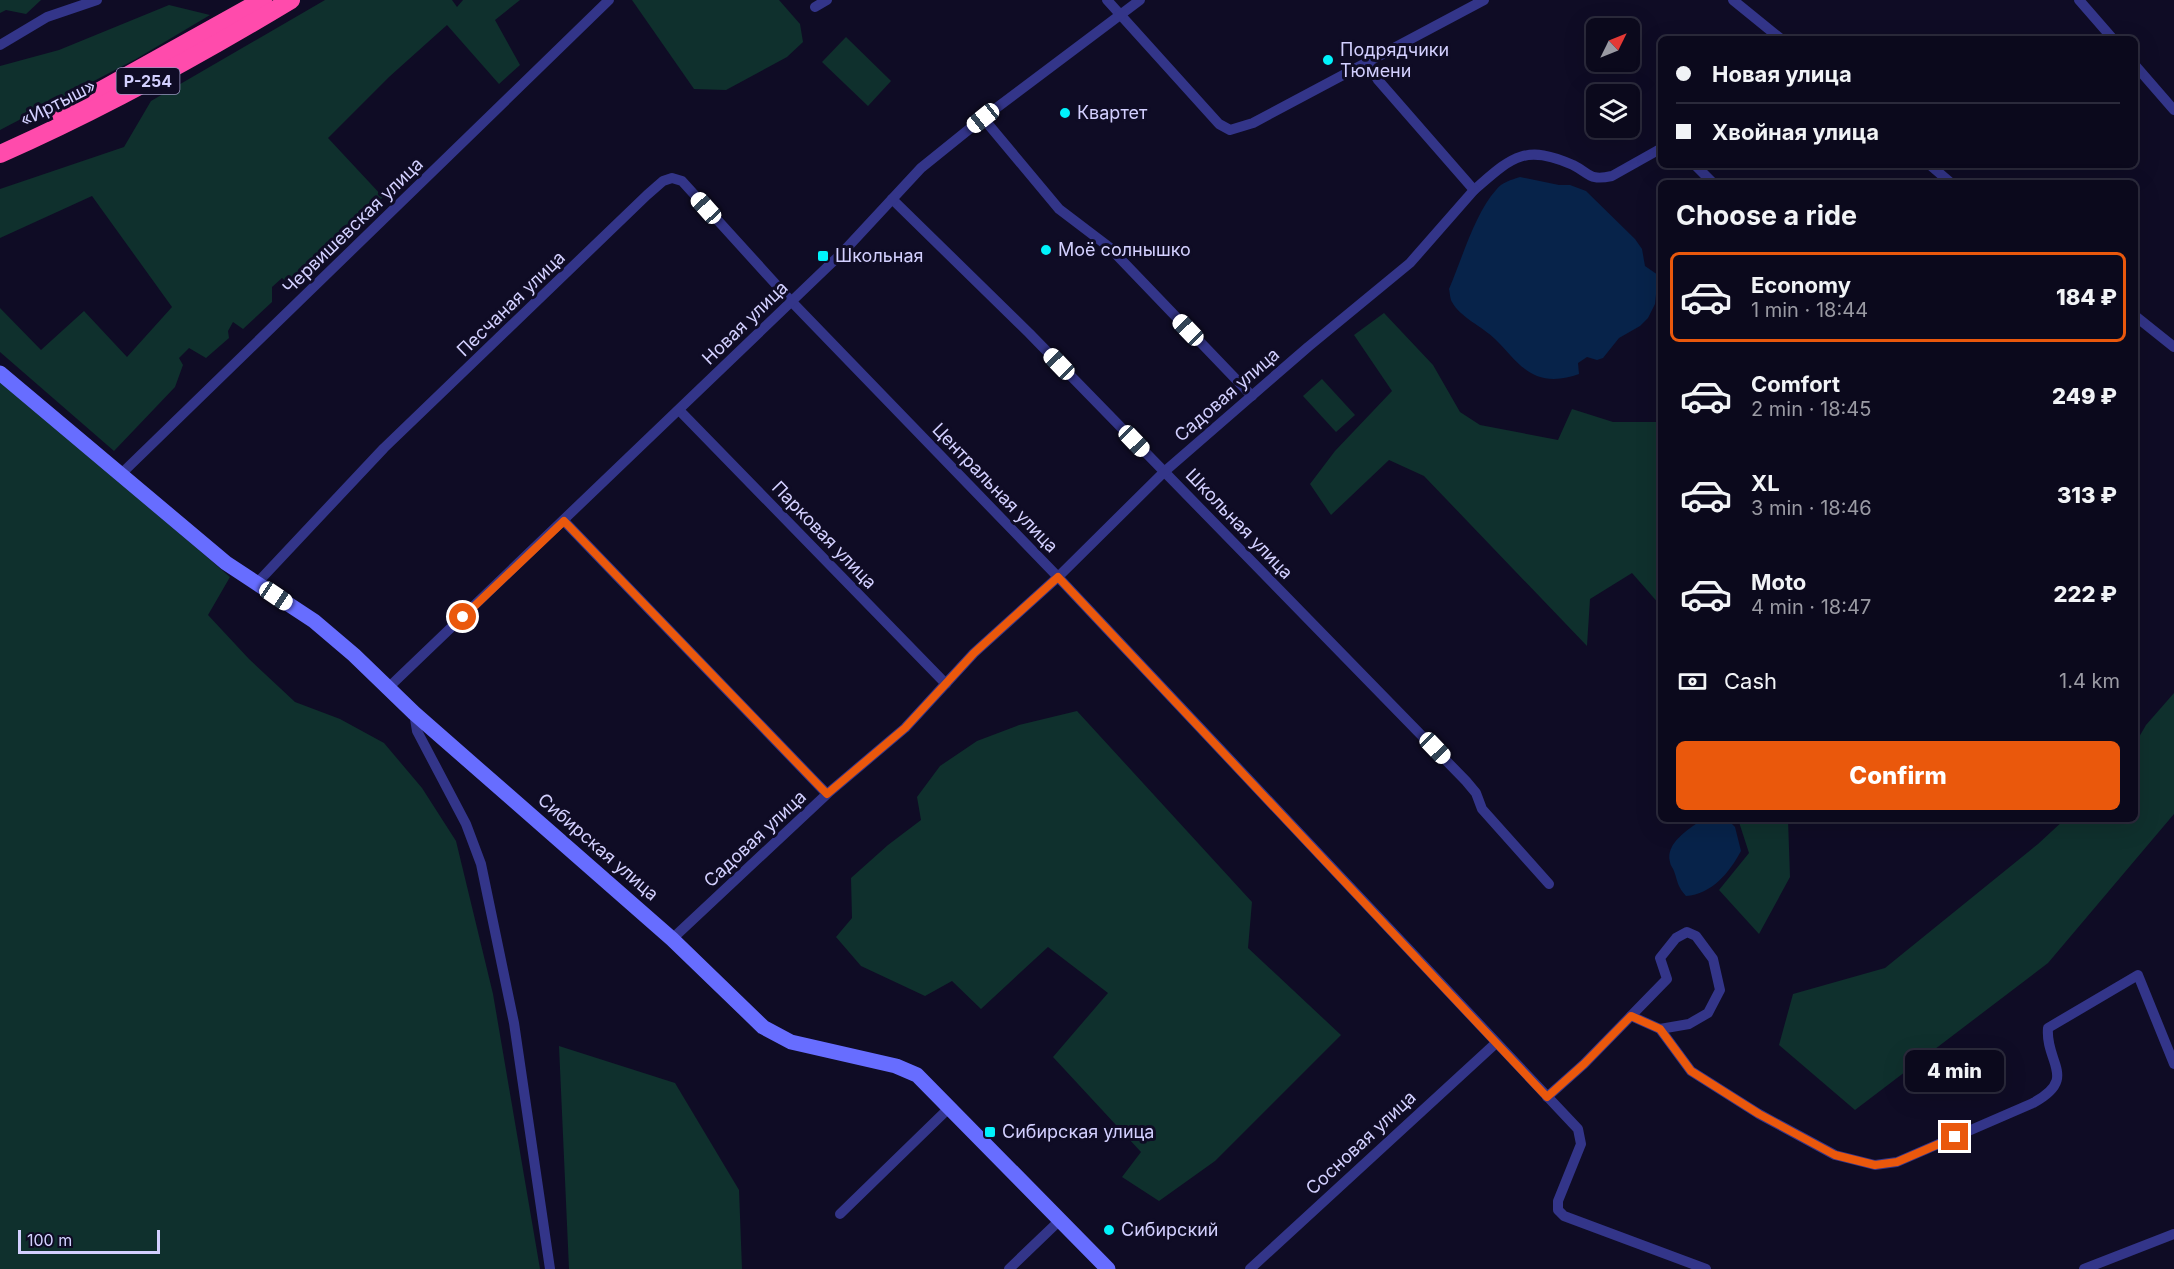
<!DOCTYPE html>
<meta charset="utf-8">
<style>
body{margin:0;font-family:Inter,sans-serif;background:#191729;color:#f1f3f6;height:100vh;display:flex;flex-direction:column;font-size:22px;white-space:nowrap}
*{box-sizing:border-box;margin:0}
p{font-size:20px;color:#9a9aa3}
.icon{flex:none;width:33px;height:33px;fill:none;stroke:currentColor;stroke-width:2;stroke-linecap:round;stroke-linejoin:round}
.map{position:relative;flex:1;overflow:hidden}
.sheet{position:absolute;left:1658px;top:180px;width:480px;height:642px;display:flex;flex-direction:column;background:#0b091c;border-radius:9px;box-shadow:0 6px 24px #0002,0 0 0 2px #2b2a3b}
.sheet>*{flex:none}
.banner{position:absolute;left:1658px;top:36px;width:480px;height:132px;border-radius:9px;box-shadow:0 6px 24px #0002,0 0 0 2px #2b2a3b;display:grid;align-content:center;height:132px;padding:0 18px;background:#0b091c}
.needle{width:39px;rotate:47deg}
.fabs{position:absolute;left:1586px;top:18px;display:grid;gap:12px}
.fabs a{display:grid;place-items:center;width:54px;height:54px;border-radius:9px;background:#0b091c;box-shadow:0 6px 24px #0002,0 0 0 2px #2b2a3b;font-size:30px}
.scale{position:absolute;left:18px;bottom:15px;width:142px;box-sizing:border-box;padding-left:6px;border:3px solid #d3d0ff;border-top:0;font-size:16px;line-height:21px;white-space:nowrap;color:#d3d0ff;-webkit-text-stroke:4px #0f0c25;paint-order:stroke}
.end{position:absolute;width:27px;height:27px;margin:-14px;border:8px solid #ea580c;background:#fff;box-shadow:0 0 0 3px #fff}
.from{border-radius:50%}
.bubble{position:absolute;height:42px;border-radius:9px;background:#0b091c;box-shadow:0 6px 24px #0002,0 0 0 2px #2b2a3b;font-size:20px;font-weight:800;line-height:42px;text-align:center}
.car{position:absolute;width:18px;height:36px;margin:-18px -9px;border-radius:8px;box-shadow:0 0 4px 2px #0007;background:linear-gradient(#fff 24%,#345 0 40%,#fff 0 76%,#345 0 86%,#fff 0)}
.banner b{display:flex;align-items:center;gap:21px;height:57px;font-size:22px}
.banner b+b{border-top:2px solid #2b2a3b}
.banner i{width:15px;height:15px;background:#f1f3f6}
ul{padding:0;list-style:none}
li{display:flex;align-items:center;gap:18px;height:90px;margin:0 12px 9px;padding:0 6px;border:3px solid transparent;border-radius:9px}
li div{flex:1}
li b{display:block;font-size:22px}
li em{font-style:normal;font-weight:800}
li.active{border-color:#ea580c}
li>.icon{width:54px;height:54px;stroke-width:1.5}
h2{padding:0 18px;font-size:27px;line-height:72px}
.pay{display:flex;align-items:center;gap:15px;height:66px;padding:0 18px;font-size:22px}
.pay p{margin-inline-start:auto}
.cta{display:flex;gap:12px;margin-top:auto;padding:12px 18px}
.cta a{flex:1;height:69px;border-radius:9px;background:#ea580c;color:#fff;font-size:24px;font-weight:800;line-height:69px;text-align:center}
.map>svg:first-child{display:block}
</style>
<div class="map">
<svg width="2174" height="1269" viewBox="0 0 2174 1269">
<rect width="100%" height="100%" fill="#0f0c25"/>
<g fill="#0f302d">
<path d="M 0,0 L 41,0 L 26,14 L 6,10 L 0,13 Z"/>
<path d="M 325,0 L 452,0 L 457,7 L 463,0 L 520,0 L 495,20 L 520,65 L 499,84 L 447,25 L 389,77 L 328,138 L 383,197 L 293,287 L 282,278 L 272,287 L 272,302 L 243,329 L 233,322 L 228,331 L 229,338 L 206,358 L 189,348 L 179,358 L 183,365 L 175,387 L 114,451 L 0,352 L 0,308 L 41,350 L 84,311 L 127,357 L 172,307 L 92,196 L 0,238 L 0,189 L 124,147 L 151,101 Z"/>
<path d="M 632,0 L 779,0 L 800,24 L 803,42 L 787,57 L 726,90 L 694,89 Z"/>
<path d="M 169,5 L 210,15 L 136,59 L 0,130 L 0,66 L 59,50 Z"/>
<path d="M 846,37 L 891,81 L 868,106 L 822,62 Z"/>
<path d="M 1384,313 L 1433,365 L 1460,412 L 1480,425 L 1558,440 L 1572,409 L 1613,422 L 1660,422 L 1660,605 L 1632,573 L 1590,599 L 1587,646 L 1424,476 L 1389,460 L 1331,515 L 1310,484 L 1335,451 L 1392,391 L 1354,335 Z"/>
<path d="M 0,377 L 230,577 L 208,615 L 249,659 L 295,702 L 340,719 L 384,743 L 422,788 L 456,841 L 493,994 L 540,1269 L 0,1269 Z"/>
<path d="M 1322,379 L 1355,415 L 1336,432 L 1303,396 Z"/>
<path d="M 2174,693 L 2174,814 L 2048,963 L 1855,1110 L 1779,1045 L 1793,994 L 1885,968 L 2038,844 L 2065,819 L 2134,819 L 2135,744 L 2146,725 Z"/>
<path d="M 1077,711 L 1252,902 L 1248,948 L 1341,1035 L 1215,1161 L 1159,1201 L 1122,1177 L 1141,1152 L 1053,1057 L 1108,993 L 1048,947 L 981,1009 L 952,981 L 925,996 L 861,966 L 836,937 L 852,918 L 851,878 L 888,845 L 921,820 L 917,797 L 940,766 L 977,741 L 1019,725 Z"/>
<path d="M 1738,819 L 1788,819 L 1790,877 L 1759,934 L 1719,890 L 1749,853 Z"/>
<path d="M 559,1046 L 675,1083 L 739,1190 L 742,1269 L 569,1269 Z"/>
</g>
<g fill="#07234a">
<path d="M 1520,177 L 1559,185 L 1570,185 L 1586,191 L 1635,239 L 1642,249 L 1645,266 L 1658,275 L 1655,304 L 1648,318 L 1640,326 L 1619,338 L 1603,358 L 1597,360 L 1587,357 L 1578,363 L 1579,374 C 1566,379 1550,381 1537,376 C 1518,368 1509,352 1495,339 C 1483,327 1460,317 1452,302 C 1450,299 1450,293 1449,289 C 1462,259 1475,213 1496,190 C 1502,182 1511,180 1520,177 Z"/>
<path d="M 1703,819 L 1727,819 L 1735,827 L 1741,851 C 1729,873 1712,894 1686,896 C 1677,886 1678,882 1674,871 C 1673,868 1670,865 1670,862 C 1665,843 1689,829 1703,819 Z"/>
</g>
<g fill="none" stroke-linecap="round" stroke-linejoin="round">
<g stroke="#333589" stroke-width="10">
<path d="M 1107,0 L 1219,124 L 1230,130 L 1253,123 L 1484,0"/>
<path d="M 1733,0 L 1781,39"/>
<path d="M 2079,0 L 2113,39"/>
<path d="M 815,7 L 827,0"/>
<path d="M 0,45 L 47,17 L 97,0"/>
<path d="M 2134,64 L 2174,110"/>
<path d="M 983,118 L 1059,209 L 1109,247 L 1252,396"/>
<path d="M 1695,165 L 1713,183"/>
<path d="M 1930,165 L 1951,183"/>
<path d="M 1474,190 C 1511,158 1524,143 1573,165 C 1591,174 1589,181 1612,176 L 1660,149"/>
<path d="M 892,199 L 1029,333 L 1466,781 L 1476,793 L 1482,809 L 1549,884"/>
<path d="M 2134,315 L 2174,347"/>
<path d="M 679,410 L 946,684"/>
<path d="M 120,475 L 609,0"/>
<path d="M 564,521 L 827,794"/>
<path d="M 257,583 L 384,448 L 647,195 L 663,181 L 672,178 L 682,181 L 791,301 L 1058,577 L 1578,1129 L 1581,1144 L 1558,1201 L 1558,1210 L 1564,1216 L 1706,1269"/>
<path d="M 388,688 L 843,252 L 921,168 L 983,118 L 1140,0"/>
<path d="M 414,713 L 417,731 L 466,824 L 481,864 L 514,1023 L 550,1269"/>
<path d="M 672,939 L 827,794 L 905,728 L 974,653 L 1058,577 L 1164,472 L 1308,347 L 1410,263 L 1474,190 L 1378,80 L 1368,63"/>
<path d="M 1631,1016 L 1660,1029 L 1691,1071 L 1759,1114 L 1835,1155 L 1875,1165 L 1897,1162 L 2033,1103 C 2079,1078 2045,1063 2048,1028 L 2138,975 L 2174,1064"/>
<path d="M 1547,1097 L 1584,1064 L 1667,979 L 1660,958 L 1676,938 L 1687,932 L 1696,936 L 1713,959 L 1720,990 L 1708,1013 L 1689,1024 L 1660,1029"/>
<path d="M 840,1214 L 949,1108"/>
<path d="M 1009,1269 L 1059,1221"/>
<path d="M 1250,1269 L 1496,1043"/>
<path d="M 2084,1269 L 2174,1234"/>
</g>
<path stroke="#676dff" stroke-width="15" d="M 0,373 L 226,563 L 314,621 L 354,655 L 414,713 L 672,939 L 763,1027 L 791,1042 L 896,1066 L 917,1075 L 1108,1269"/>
<g stroke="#ff4bac" stroke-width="18">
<path d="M 60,113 L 263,0"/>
<path d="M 0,154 C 100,110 198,56 291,0"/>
</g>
</g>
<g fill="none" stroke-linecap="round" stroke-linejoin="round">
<path stroke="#ea580c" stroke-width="8" d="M 463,617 L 564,521 L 827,794 L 905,728 L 974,653 L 1058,577 L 1547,1097 L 1584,1064 L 1631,1016 L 1660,1029 L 1691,1071 L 1759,1114 L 1835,1155 L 1875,1165 L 1897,1162 L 1955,1137"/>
</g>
<g fill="#00f2fb" stroke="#0f0c25" stroke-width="2">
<circle cx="1328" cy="60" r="6"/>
<circle cx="1065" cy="113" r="6"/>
<circle cx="1046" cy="250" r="6"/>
<rect x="817" y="250" width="12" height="12" rx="3"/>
<rect x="984" y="1126" width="12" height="12" rx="3"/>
<circle cx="1109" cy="1230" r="6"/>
</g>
<g text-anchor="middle" stroke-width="6" stroke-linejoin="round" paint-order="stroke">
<rect fill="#0f0c25" stroke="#9895be" stroke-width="1.5" x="116.5" y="68" width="63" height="26" rx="4.5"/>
<g font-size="16" font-weight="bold" fill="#d3d0ff">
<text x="148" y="87">Р-254</text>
</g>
<g font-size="18" fill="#d3d0ff" stroke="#0f0c25" text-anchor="start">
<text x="1340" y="56">Подрядчики<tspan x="1340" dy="21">Тюмени</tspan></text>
<text x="1077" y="119">Квартет</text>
<text x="1058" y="256">Моё солнышко</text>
<text x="835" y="262">Школьная</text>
<text x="1002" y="1138">Сибирская улица</text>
<text x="1121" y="1236">Сибирский</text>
</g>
<g font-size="18" fill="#d3d0ff" stroke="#0f0c25">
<text transform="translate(58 103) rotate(-27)" y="6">«Иртыш»</text>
<text transform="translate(353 226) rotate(-44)" y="6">Червишевская улица</text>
<text transform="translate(511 304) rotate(-44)" y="6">Песчаная улица</text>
<text transform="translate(745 323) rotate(-44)" y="6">Новая улица</text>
<text transform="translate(1227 395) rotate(-41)" y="6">Садовая улица</text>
<text transform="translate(995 488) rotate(46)" y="6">Центральная улица</text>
<text transform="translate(1239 524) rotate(46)" y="6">Школьная улица</text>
<text transform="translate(824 535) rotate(46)" y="6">Парковая улица</text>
<text transform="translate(755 839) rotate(-43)" y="6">Садовая улица</text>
<text transform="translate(598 847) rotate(41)" y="6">Сибирская улица</text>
<text transform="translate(1361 1143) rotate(-43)" y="6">Сосновая улица</text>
</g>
</g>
</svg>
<div class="fabs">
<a><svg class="needle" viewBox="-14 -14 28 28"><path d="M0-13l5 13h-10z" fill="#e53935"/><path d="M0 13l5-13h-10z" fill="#9a9aa3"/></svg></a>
<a><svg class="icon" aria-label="layers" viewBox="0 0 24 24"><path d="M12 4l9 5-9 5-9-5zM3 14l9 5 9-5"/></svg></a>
</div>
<div class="scale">100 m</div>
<i class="end from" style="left:463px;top:617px"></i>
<i class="end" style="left:1955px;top:1137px"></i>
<div class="bubble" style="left:1905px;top:1050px;width:99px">4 min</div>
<i class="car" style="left:983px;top:118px;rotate:231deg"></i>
<i class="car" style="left:706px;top:208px;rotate:318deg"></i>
<i class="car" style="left:1188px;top:330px;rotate:316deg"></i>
<i class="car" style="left:1059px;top:364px;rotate:316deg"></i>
<i class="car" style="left:1134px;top:441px;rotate:136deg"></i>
<i class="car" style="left:276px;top:596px;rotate:124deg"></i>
<i class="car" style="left:1435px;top:748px;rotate:136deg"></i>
<div class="banner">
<b><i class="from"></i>Новая улица</b>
<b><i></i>Хвойная улица</b>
</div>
<section class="sheet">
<h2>Choose a ride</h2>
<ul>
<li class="active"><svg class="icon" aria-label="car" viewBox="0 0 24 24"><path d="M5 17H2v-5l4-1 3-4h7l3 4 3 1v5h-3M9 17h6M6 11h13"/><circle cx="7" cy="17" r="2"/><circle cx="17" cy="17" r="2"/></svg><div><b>Economy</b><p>1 min · 18:44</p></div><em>184 ₽</em></li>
<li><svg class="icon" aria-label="car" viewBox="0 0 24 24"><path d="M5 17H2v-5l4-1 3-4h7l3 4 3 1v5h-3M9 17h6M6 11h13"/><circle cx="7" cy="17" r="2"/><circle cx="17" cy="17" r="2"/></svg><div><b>Comfort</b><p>2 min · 18:45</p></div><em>249 ₽</em></li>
<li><svg class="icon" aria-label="car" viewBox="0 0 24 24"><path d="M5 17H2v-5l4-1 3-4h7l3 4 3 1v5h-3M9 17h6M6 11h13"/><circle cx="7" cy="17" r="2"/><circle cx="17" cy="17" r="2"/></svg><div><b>XL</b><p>3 min · 18:46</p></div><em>313 ₽</em></li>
<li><svg class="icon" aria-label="car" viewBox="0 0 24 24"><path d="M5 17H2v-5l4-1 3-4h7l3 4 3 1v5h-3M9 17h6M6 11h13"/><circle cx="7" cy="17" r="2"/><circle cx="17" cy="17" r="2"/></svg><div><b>Moto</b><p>4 min · 18:47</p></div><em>222 ₽</em></li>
</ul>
<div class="pay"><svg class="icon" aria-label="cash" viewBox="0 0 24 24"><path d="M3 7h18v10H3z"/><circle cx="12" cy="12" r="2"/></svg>Cash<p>1.4 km</p></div>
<div class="cta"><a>Confirm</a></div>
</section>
</div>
